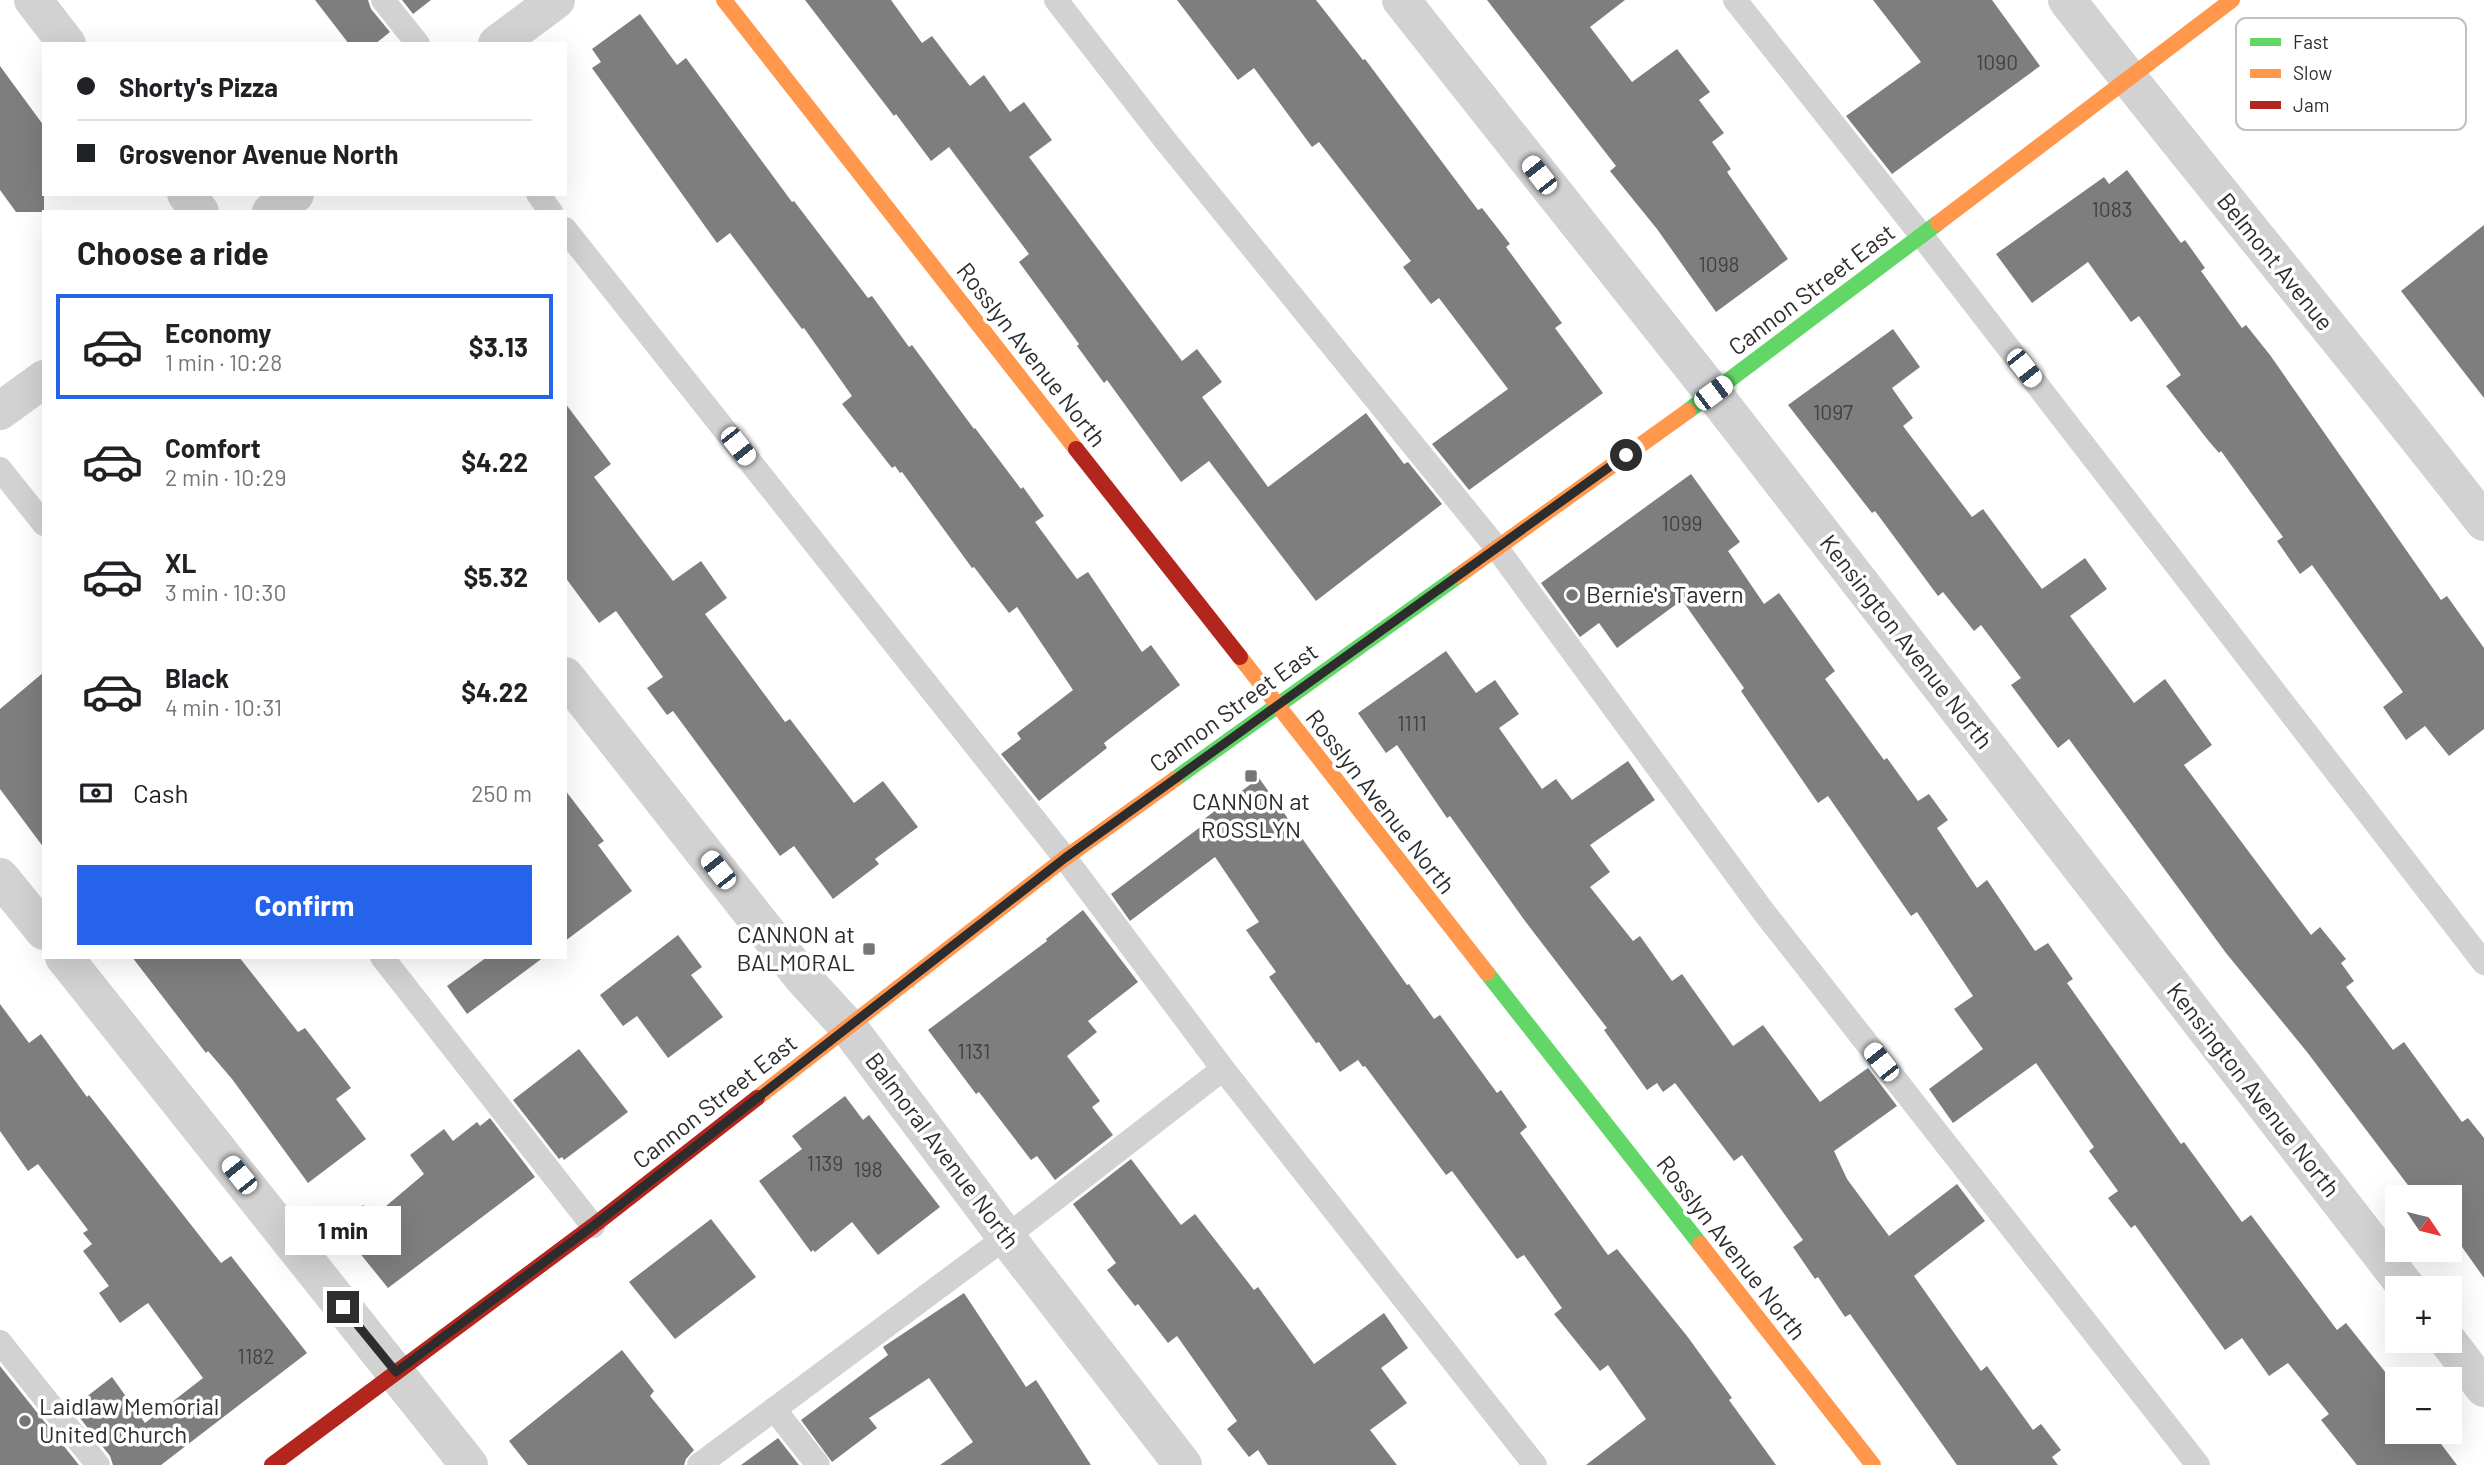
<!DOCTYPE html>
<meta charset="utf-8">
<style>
body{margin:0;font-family:Barlow,sans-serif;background:#f2f2f2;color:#202124;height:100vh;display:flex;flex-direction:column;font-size:26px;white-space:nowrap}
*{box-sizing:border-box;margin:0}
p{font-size:23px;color:#757577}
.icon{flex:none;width:38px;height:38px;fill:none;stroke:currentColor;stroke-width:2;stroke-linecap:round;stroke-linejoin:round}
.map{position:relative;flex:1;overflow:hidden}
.panel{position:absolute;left:42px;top:210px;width:525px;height:749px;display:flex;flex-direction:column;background:#fff;border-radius:0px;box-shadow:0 7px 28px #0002}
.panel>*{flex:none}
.hud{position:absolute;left:42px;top:42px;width:525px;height:154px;border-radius:0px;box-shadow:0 7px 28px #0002;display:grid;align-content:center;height:154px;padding:0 35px;background:#fff}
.needle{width:46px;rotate:125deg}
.controls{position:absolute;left:2385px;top:1185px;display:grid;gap:14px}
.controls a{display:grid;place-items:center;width:77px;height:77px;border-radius:0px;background:#fff;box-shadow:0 7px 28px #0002;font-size:35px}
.end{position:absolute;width:32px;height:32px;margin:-16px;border:9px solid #2d2d2d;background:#fff;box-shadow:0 0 0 4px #fff}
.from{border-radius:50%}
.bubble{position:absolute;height:49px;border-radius:0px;background:#fff;box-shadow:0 7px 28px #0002;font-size:23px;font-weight:700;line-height:49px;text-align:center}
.car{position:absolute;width:21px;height:42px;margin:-21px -10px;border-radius:9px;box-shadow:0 0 5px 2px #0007;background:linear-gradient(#fff 24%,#345 0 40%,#fff 0 76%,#345 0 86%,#fff 0)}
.hud b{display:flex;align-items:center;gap:24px;height:66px;font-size:26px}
.hud b+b{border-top:2px solid #e0e0e0}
.hud i{width:18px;height:18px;background:#202124}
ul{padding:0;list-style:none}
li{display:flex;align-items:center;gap:21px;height:105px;margin:0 14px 10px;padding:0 21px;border:4px solid transparent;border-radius:0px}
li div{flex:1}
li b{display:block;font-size:26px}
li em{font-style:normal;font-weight:700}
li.active{border-color:#2563eb}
li>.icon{width:63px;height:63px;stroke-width:1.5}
h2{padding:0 35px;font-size:32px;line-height:84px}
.pay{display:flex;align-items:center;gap:18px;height:77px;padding:0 35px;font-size:26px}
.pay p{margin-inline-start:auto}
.button{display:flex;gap:14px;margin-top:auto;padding:14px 35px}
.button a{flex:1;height:80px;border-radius:0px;background:#2563eb;color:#fff;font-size:28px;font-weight:700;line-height:80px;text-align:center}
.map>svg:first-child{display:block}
</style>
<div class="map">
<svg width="2484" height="1465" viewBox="0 0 2484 1465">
<rect width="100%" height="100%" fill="#fff"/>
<g fill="#7e7e7e">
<path d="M 315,0 L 368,0 L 371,9 L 390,32 L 375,44 L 349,44 Z"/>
<path d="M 402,0 L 431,0 L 413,14 Z"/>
<path d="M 805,0 L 891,0 L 922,43 L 932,36 L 970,86 L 984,75 L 1010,112 L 1024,102 L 1052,140 L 1029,157 L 1182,361 L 1197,349 L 1222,382 L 1202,397 L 1268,487 L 1366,413 L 1404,464 L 1408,462 L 1442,504 L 1316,601 L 1209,461 L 1181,482 L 1107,380 L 1104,383 L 1077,346 L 1079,344 L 1019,262 L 1029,254 L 949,147 L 931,161 L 896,114 L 894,116 Z"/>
<path d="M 1177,0 L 1316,0 L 1363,60 L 1365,59 L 1478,210 L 1482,208 L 1510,244 L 1506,247 L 1562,323 L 1555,328 L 1603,393 L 1469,490 L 1432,444 L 1508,389 L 1439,298 L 1431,304 L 1403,267 L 1411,261 L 1319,142 L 1312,147 L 1254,68 L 1238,80 Z"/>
<path d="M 1487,0 L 1625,0 L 1590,27 L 1632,82 L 1677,49 L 1710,92 L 1699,100 L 1724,133 L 1712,142 L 1731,169 L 1727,172 L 1788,259 L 1716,312 L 1657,229 L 1610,171 L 1616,166 Z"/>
<path d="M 1873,0 L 1992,0 L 2040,66 L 1892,174 L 1846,116 L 1921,62 Z"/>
<path d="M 640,14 L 677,65 L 686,58 L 792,202 L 794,201 L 868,298 L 872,296 L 909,347 L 912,345 L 974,429 L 975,428 L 1021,489 L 1023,487 L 1044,516 L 1035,522 L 1077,579 L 1088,572 L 1142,652 L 1151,645 L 1180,685 L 1104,743 L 1107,748 L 1039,801 L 1001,754 L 1021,739 L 1017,733 L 1073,690 L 1017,607 L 1009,613 L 974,567 L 972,568 L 902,472 L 900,473 L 895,466 L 892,468 L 842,404 L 852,396 L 804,328 L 802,329 L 730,233 L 717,243 L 592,68 L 601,62 L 592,49 Z"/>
<path d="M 0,66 L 44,126 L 44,212 L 16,212 L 0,190 Z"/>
<path d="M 2127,170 L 2181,243 L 2185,240 L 2205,268 L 2201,271 L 2242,328 L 2246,325 L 2270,355 L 2441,600 L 2447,596 L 2484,648 L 2484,729 L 2449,756 L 2425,726 L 2406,740 L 2383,707 L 2403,692 L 2312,565 L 2300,574 L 2277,541 L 2283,537 L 2221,451 L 2219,453 L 2207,439 L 2166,386 L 2181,375 L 2139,316 L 2131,322 L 2088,262 L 2032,303 L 1996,254 L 2104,177 L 2109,184 Z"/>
<path d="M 2484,225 L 2484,398 L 2401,291 Z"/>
<path d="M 1893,329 L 1920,367 L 1892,388 L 1913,418 L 1903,426 L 1972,517 L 1983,509 L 2042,589 L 2085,558 L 2107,589 L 2070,616 L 2134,703 L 2165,679 L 2212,745 L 2184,765 L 2311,935 L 2320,927 L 2346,959 L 2341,963 L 2354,981 L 2346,987 L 2393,1050 L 2404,1042 L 2462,1122 L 2468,1118 L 2484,1138 L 2484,1278 L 2450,1230 L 2450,1197 L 2417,1197 L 2307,1052 L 2226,953 L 2069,739 L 2058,748 L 2011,685 L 2021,678 L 1981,625 L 1974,631 L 1943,592 L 1938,596 L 1875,511 L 1872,513 L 1788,405 Z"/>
<path d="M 565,403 L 611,464 L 594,477 L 673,581 L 701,561 L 727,598 L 705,614 L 785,722 L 790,719 L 854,803 L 883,781 L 918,827 L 875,859 L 879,864 L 833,899 L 794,846 L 780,856 L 673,711 L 667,715 L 647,688 L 663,677 L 616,611 L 599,623 L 565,577 Z"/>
<path d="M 1691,474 L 1740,542 L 1728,551 L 1764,604 L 1779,593 L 1835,671 L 1825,679 L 1884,760 L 1887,758 L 1918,801 L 1929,794 L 1948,820 L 1937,828 L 1977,888 L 1987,880 L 2035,951 L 2048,943 L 2073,979 L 2067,983 L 2181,1144 L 2184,1142 L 2242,1222 L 2251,1215 L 2337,1330 L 2346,1323 L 2398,1388 L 2398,1432 L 2432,1432 L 2457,1465 L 2357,1465 L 2321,1420 L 2329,1414 L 2288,1363 L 2269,1376 L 2242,1338 L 2225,1350 L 2135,1225 L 2131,1228 L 2108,1198 L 2118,1191 L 2089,1151 L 2094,1147 L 2036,1063 L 1953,1123 L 1929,1089 L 1983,1049 L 1954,1009 L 1973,996 L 1917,912 L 1911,916 L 1828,796 L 1818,803 L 1741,691 L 1744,688 L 1682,600 L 1617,648 L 1599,623 L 1580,637 L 1541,583 Z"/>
<path d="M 1446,651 L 1476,693 L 1495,680 L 1519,714 L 1499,728 L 1542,789 L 1556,779 L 1572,800 L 1628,761 L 1655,800 L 1590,845 L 1610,872 L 1590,887 L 1633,941 L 1640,936 L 1672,981 L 1682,974 L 1733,1046 L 1763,1025 L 1820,1102 L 1868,1068 L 1897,1106 L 1834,1151 L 1847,1179 L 1889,1236 L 1957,1184 L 1985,1221 L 1914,1276 L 1981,1371 L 1987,1366 L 2033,1430 L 2041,1424 L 2061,1450 L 2052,1457 L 2058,1465 L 1957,1465 L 1850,1314 L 1845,1317 L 1818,1277 L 1815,1279 L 1793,1247 L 1803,1240 L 1742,1155 L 1734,1161 L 1675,1083 L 1663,1092 L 1657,1083 L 1647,1090 L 1604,1030 L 1607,1028 L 1525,921 L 1450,816 L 1447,818 L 1397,745 L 1386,753 L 1358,713 Z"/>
<path d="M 44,672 L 44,848 L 0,789 L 0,709 Z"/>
<path d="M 1259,778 L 1407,985 L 1409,984 L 1434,1019 L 1440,1015 L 1497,1093 L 1501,1090 L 1527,1127 L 1520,1133 L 1608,1255 L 1617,1249 L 1687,1336 L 1732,1398 L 1729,1400 L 1776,1465 L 1586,1465 L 1646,1419 L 1608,1365 L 1600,1371 L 1554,1314 L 1562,1308 L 1524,1255 L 1517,1259 L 1452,1171 L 1446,1175 L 1365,1066 L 1363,1067 L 1358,1060 L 1340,1072 L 1319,1042 L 1316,1043 L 1269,977 L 1276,972 L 1246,930 L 1259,922 L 1215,857 L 1130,921 L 1111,894 L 1207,822 L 1204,819 Z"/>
<path d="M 565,790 L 604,841 L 598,845 L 632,891 L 565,941 Z"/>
<path d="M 1083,910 L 1138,982 L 1088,1021 L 1097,1032 L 1067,1056 L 1100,1101 L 1092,1107 L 1113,1135 L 1055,1180 L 1037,1156 L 1031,1160 L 979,1092 L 976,1094 L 928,1030 L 1047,941 L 1046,939 Z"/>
<path d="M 678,935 L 702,967 L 691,975 L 723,1017 L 668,1058 L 637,1016 L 623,1026 L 600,995 Z"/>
<path d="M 132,957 L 239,957 L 298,1032 L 305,1028 L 351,1088 L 336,1099 L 366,1139 L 308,1183 L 232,1079 L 208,1051 L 206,1053 Z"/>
<path d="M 487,957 L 544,957 L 467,1014 L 447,986 Z"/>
<path d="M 0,1004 L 29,1043 L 41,1034 L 87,1097 L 89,1095 L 221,1263 L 231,1256 L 307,1353 L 161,1465 L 113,1465 L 110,1456 L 72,1408 L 112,1377 L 145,1423 L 203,1378 L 148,1303 L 120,1323 L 99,1293 L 109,1286 L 83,1251 L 92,1244 L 83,1233 L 88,1230 L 38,1164 L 28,1171 L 0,1131 Z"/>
<path d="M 579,1049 L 628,1112 L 564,1160 L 562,1157 L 559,1159 L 513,1100 Z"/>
<path d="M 845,1096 L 863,1120 L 869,1115 L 940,1207 L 878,1255 L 852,1222 L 815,1252 L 813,1250 L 811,1252 L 759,1181 L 802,1149 L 792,1136 Z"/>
<path d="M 490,1118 L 535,1177 L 388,1288 L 337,1225 L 363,1205 L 373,1217 L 424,1174 L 410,1155 L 444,1129 L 453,1141 L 477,1122 L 480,1126 Z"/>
<path d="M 1131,1159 L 1181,1225 L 1195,1214 L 1254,1290 L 1258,1287 L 1314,1364 L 1384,1313 L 1408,1348 L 1381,1368 L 1407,1403 L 1370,1430 L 1397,1465 L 1268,1465 L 1258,1450 L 1249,1457 L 1227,1429 L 1237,1421 L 1177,1336 L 1168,1343 L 1138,1304 L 1135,1306 L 1107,1270 L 1116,1263 L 1073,1204 Z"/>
<path d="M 711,1219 L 756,1277 L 675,1339 L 629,1282 Z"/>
<path d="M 964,1293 L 1026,1387 L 1036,1380 L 1091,1465 L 940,1465 L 973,1442 L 929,1378 L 869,1418 L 877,1428 L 832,1462 L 801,1420 L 888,1355 L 883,1347 Z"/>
<path d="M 622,1350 L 654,1391 L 650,1396 L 694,1450 L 686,1459 L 684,1465 L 528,1465 L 509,1441 Z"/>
<path d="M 0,1366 L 79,1465 L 0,1465 Z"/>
<path d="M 778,1438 L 799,1465 L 741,1465 Z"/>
</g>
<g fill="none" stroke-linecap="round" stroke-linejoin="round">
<g stroke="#d2d2d2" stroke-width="24">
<path d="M 383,0 L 418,44"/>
<path d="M 1056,0 L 1165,140 L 1496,547 L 1763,911 L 2198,1465"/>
<path d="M 1735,0 L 1922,236 L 2484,963"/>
<path d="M 538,194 L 551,212"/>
<path d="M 565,229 L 1065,858 L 1223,1069 L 1535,1465"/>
<path d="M 0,469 L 44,524"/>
<path d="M 382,957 L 593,1226"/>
<path d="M 0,1342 L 98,1465"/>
<path d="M 774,1409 L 818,1465"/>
<path d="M 699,1465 L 1006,1237 L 1223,1069"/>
</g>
<g stroke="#d2d2d2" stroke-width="38">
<path d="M 33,0 L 67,44"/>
<path d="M 1401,0 L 1713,393 L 2407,1288"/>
<path d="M 2067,0 C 2204,176 2347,346 2484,522"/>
<path d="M 497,44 L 556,0"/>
<path d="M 186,194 L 200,212"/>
<path d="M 271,212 L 295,194"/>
<path d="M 0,411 L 44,379"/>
<path d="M 565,676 L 803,978 L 849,1028 L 1006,1237 L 1183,1465"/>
<path d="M 0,877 L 44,931"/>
<path d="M 64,957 L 469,1465"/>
<path d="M 2447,1340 L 2484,1388"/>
</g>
<g stroke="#63d668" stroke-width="16">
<path d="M 1688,411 L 1938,223"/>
<path d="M 1175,779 L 1458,576"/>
<path d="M 1487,973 L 1700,1244"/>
</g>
<g stroke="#ff974d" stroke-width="16">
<path d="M 724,0 L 1076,449"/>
<path d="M 1938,223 L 2232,0"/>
<path d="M 1458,576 L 1688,411"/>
<path d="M 1240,657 L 1487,973"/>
<path d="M 757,1098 L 1065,858 L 1175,779"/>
<path d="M 1700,1244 L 1873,1465"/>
</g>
<g stroke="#b3261e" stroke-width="16">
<path d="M 1076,449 L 1240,657"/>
<path d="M 272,1465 L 593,1226 L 757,1098"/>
</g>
</g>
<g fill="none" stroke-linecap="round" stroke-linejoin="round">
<path stroke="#2d2d2d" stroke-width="9" d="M 343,1307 L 396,1372 L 593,1226 L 1065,858 L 1626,455"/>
</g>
<g fill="#767676" stroke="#fff" stroke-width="2.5">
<circle cx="1572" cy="595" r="7"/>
<rect x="1244" y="769" width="14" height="14" rx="3.5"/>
<rect x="862" y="942" width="14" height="14" rx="3.5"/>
<circle cx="25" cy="1421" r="7"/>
</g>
<g text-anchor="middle" stroke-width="7" stroke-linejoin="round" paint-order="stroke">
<g font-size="21" fill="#414141">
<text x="1997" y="70">1090</text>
<text x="2112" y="217">1083</text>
<text x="1719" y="272">1098</text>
<text x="1833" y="420">1097</text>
<text x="1682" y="531">1099</text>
<text x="1412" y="731">1111</text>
<text x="974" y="1059">1131</text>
<text x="825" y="1171">1139</text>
<text x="868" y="1177">198</text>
<text x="256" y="1364">1182</text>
</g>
<g font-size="24" fill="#2d2d2d" stroke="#fff">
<text transform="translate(2275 262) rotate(51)" y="8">Belmont Avenue</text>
<text transform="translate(1812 290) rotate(-37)" y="8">Cannon Street East</text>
<text transform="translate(1031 355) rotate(52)" y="8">Rosslyn Avenue North</text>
<text transform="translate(1906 642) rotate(52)" y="8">Kensington Avenue North</text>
<text transform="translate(1234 708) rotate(-36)" y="8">Cannon Street East</text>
<text transform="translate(1380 802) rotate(52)" y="8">Rosslyn Avenue North</text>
<text transform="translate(2253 1090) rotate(52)" y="8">Kensington Avenue North</text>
<text transform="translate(715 1102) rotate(-38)" y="8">Cannon Street East</text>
<text transform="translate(942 1151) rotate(53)" y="8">Balmoral Avenue North</text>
<text transform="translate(1731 1248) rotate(52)" y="8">Rosslyn Avenue North</text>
</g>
<g font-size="24" fill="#2d2d2d" stroke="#fff" text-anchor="start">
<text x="1586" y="603">Bernie's Tavern</text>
<text x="1251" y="810" text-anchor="middle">CANNON at<tspan x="1251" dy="28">ROSSLYN</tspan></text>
<text x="855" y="943" text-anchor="end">CANNON at<tspan x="855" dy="28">BALMORAL</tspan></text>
<text x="39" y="1415">Laidlaw Memorial<tspan x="39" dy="28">United Church</tspan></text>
</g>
</g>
<rect x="2236" y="18" width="230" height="112" rx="10" fill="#fff" stroke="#c0c0c0" stroke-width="2"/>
<rect x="2250" y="38" width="31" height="8" fill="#63d668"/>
<rect x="2250" y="69" width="31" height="9" fill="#ff974d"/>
<rect x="2250" y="101" width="31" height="8" fill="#b3261e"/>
<g font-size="19" fill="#2d2d2d">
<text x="2293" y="49">Fast</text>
<text x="2293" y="80">Slow</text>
<text x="2293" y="112">Jam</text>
</g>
</svg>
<div class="controls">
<a><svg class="needle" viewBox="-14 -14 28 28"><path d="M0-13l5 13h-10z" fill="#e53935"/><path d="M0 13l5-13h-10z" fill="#757577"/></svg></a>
<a>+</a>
<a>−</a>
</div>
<i class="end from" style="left:1626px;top:455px"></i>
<i class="end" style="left:343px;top:1307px"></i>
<div class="bubble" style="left:285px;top:1206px;width:116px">1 min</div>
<i class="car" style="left:1539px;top:175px;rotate:322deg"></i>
<i class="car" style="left:2024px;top:368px;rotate:142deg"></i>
<i class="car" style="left:1713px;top:393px;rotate:53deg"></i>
<i class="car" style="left:738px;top:446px;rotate:142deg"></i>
<i class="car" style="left:718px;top:870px;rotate:322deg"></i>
<i class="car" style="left:1881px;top:1062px;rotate:322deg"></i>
<i class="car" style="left:239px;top:1175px;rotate:321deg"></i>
<div class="hud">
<b><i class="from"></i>Shorty's Pizza</b>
<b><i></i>Grosvenor Avenue North</b>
</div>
<section class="panel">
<h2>Choose a ride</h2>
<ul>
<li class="active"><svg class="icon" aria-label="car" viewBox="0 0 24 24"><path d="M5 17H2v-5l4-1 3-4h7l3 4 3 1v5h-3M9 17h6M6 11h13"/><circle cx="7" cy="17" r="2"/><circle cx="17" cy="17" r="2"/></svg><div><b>Economy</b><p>1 min · 10:28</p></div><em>$3.13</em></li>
<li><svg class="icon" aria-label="car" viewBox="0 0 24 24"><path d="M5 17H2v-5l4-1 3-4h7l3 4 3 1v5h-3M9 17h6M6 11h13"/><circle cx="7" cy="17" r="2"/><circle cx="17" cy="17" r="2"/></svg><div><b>Comfort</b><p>2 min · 10:29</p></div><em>$4.22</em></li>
<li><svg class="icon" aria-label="car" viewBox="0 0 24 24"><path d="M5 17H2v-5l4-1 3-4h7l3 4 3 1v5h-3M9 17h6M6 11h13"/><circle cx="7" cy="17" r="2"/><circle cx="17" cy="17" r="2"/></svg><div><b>XL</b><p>3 min · 10:30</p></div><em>$5.32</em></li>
<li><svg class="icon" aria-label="car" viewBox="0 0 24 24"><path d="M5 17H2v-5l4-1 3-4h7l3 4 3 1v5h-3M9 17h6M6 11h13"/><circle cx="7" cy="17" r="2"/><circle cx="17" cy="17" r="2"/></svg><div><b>Black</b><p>4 min · 10:31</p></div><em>$4.22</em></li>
</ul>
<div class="pay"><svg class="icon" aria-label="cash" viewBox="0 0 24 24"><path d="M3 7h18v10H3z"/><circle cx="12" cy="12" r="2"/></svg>Cash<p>250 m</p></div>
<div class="button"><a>Confirm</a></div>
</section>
</div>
